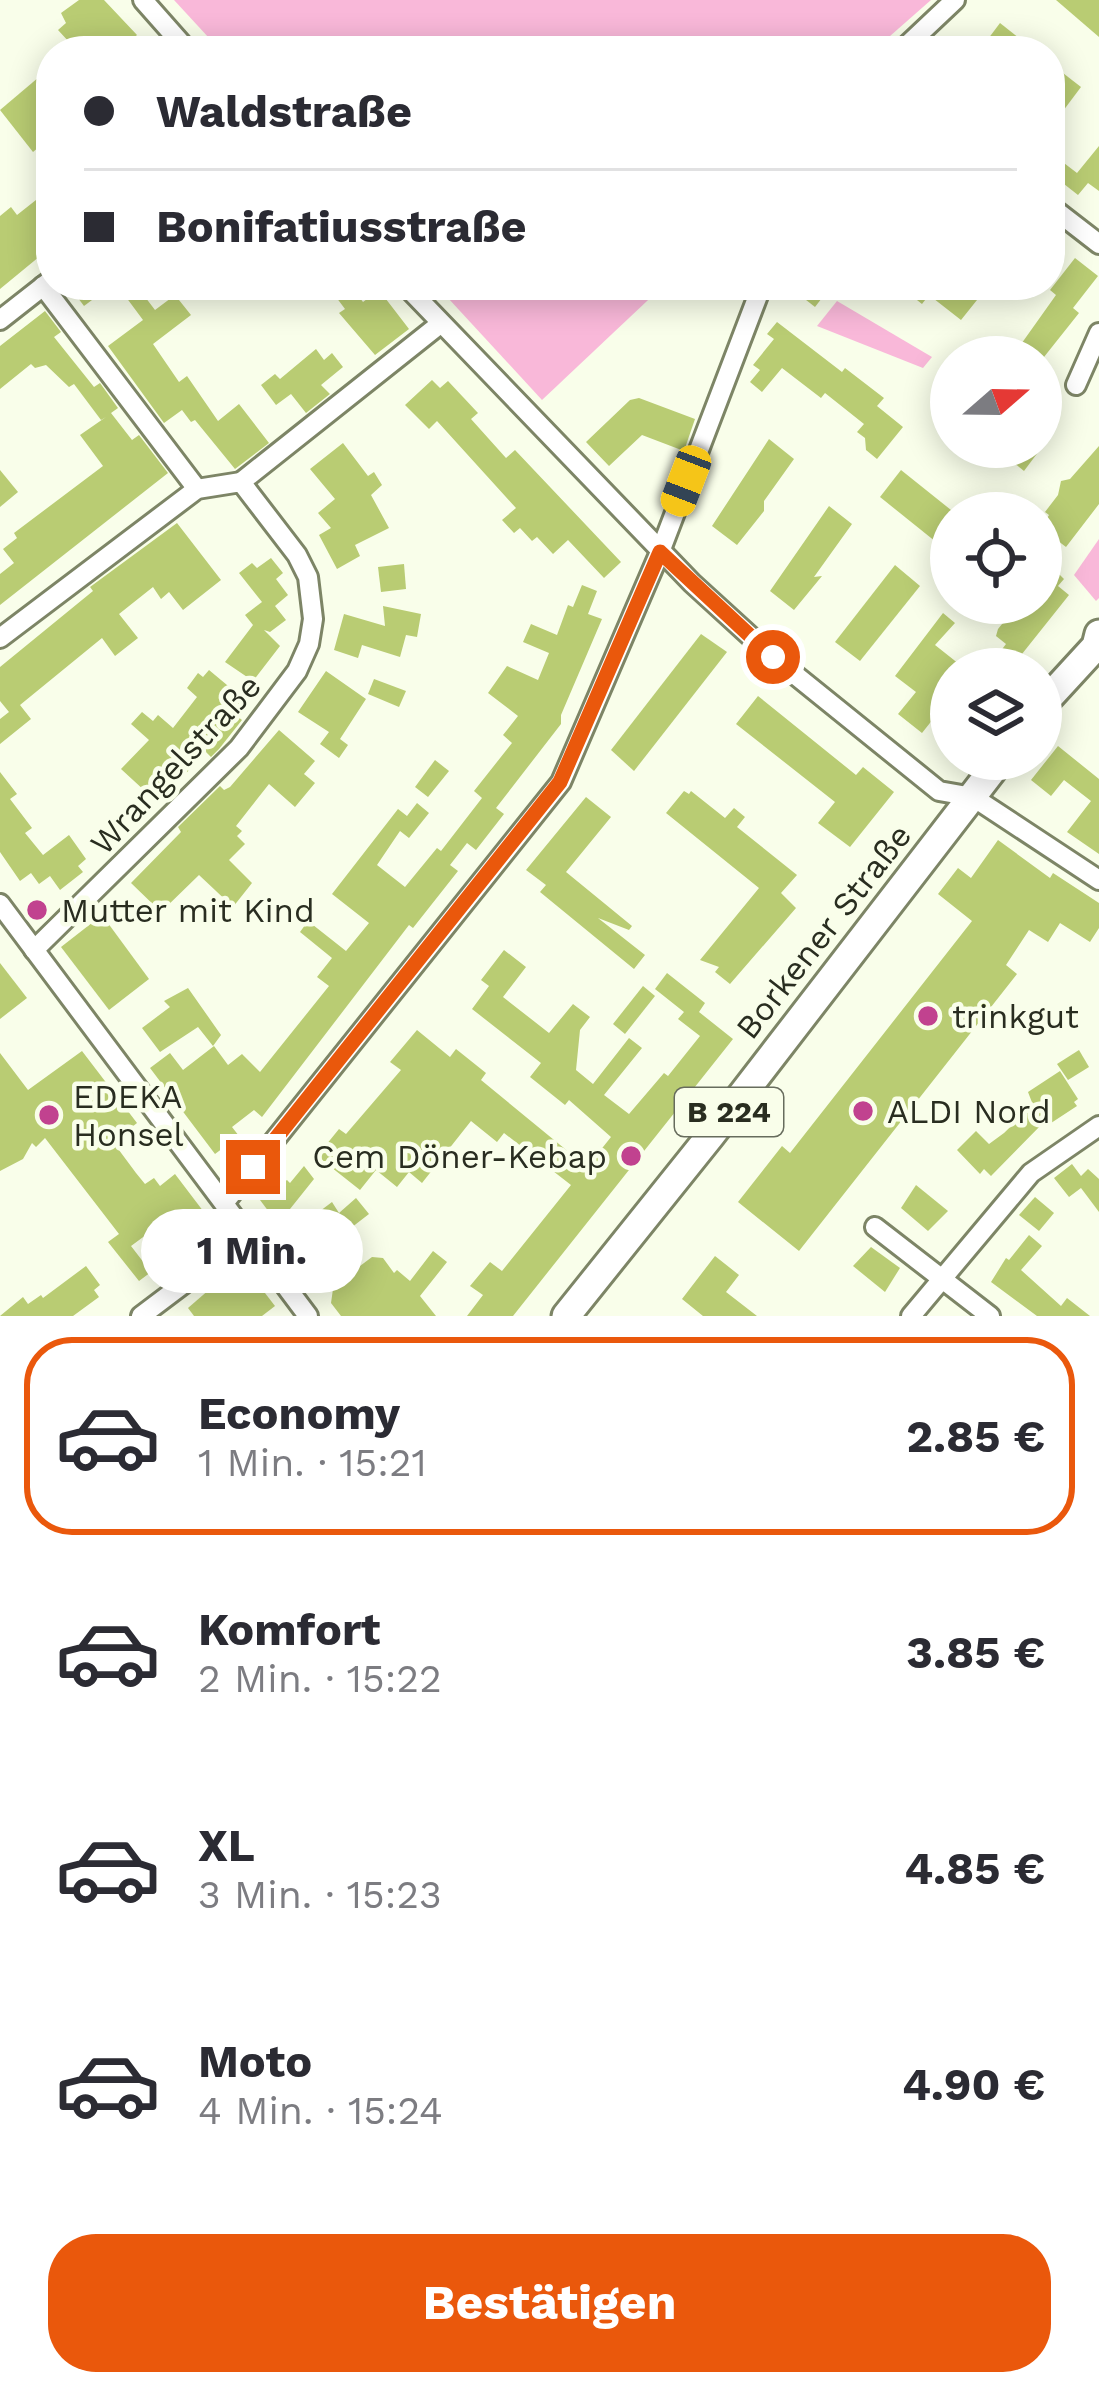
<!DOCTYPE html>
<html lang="de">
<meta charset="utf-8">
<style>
body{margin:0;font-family:"Work Sans",sans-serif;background:#f2f2f3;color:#2b2b33;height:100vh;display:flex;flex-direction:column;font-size:45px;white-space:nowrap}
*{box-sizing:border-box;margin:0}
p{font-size:39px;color:#7c7c81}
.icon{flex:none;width:66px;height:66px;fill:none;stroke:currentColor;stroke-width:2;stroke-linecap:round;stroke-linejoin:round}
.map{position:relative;height:1316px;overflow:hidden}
.drawer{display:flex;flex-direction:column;background:#fff;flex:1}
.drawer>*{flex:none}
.guide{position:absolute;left:36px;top:36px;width:1029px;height:264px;border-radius:48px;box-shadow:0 6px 30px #0003;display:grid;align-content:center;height:264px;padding:0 48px;background:#fff}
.needle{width:78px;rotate:70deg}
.tools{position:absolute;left:930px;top:336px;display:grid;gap:24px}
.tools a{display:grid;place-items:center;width:132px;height:132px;border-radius:50%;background:#fff;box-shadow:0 6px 30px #0003;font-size:60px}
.end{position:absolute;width:54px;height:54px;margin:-27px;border:15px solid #ea580c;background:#fff;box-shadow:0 0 0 6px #fff}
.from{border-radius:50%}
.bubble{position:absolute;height:84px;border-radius:42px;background:#fff;box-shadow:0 6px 30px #0003;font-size:39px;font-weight:700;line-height:84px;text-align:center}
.car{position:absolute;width:36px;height:72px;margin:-36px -18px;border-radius:15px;box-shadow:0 0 9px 3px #0007;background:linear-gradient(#f5c518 24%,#345 0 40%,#f5c518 0 76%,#345 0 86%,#f5c518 0)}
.guide b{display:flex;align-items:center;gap:42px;height:114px;font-size:45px}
.guide b+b{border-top:3px solid #e1e1e2}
.guide i{width:30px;height:30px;background:#2b2b33}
ul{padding:21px 0 0;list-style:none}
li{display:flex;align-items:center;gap:36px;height:198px;margin:0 24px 18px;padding:0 24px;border:6px solid transparent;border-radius:48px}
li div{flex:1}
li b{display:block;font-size:45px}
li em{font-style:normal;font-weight:700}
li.current{border-color:#ea580c}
li>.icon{width:108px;height:108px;stroke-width:1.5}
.cta{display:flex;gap:24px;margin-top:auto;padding:24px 48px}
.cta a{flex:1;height:138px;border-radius:48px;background:#ea580c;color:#fff;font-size:48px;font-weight:700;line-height:138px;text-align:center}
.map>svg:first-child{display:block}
</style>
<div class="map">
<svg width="1099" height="1316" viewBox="0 0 1099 1316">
<rect width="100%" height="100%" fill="#f9feea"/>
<g fill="#f9b8d9">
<path d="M 174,0 L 931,0 L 873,51 L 221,51 Z"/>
<path d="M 436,285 L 664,285 L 542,400 Z"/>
<path d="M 837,301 L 932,357 L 923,368 L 817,326 Z"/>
<path d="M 1099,539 L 1099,598 L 1096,601 L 1074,575 Z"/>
</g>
<g fill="#b9cc73">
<path d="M 79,0 L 104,0 L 137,35 L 120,51 L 88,51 L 76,38 L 70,43 L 58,30 L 66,23 L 61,13 Z"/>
<path d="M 1056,0 L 1099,0 L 1099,37 Z"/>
<path d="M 1000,23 L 1019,38 L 1009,51 L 979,51 Z"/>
<path d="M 1050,63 L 1081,87 L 1060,115 L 1050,109 Z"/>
<path d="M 39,77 L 51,91 L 51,137 L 33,152 L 0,110 Z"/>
<path d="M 1099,146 L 1099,191 L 1088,183 L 1078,195 L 1050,173 L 1060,160 L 1077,173 Z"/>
<path d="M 36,200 L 45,212 L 51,207 L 51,247 L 0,289 L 0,216 L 11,207 L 17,215 Z"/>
<path d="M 1075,258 L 1098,276 L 1073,308 L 1079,313 L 1044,357 L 1012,357 L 1056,295 L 1050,290 Z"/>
<path d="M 89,285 L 112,285 L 84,306 L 75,294 Z"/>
<path d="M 117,285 L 136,285 L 155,310 L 175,295 L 191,315 L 153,344 L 179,382 L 187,376 L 218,421 L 239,404 L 269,443 L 235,469 L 195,420 L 191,422 L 182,410 L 164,423 L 108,346 L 143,320 Z"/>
<path d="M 327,285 L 350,285 L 363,302 L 379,290 L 409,329 L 375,355 L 339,313 L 345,309 Z"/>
<path d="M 787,285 L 813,285 L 825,294 L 815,307 Z"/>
<path d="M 898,285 L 969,285 L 981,295 L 961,320 L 929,295 L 922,304 Z"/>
<path d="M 45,311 L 61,332 L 54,337 L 94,387 L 100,383 L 118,408 L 111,413 L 132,440 L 139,435 L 168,473 L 0,605 L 0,574 L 14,563 L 3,549 L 17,538 L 14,533 L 103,466 L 80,435 L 106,417 L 101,420 L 74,384 L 69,387 L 46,365 L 35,368 L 31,364 L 0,389 L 0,346 Z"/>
<path d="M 777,322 L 842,372 L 845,368 L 884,398 L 877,406 L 903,427 L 877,459 L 866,450 L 865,438 L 857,432 L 864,424 L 825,393 L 821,398 L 782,368 L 762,392 L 750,382 L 760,370 L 753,365 L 774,339 L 767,334 Z"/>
<path d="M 316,349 L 324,360 L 332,353 L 343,367 L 321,385 L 330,394 L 306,413 L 291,394 L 276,405 L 261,385 L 275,374 L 280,379 Z"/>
<path d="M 432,380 L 440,388 L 448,381 L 478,413 L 471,419 L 506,458 L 515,450 L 621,562 L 604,578 L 568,540 L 553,554 L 537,537 L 532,541 L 520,528 L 514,533 L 502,520 L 516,508 L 437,421 L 429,429 L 405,405 Z"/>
<path d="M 639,398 L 695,419 L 684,451 L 642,435 L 609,466 L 586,442 L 630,400 Z"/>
<path d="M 769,439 L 794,459 L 764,501 L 764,511 L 737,545 L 712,526 Z"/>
<path d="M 343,443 L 368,476 L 374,472 L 382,485 L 371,495 L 389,528 L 355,545 L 360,556 L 337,569 L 319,535 L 331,528 L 318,513 L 335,499 L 310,469 Z"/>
<path d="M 1099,446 L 1099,504 L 1066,547 L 1041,528 L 1049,515 L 1045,512 L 1058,495 L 1061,481 L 1070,479 Z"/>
<path d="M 1018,447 L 1042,447 L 1024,471 L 1009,459 Z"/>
<path d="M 0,470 L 18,492 L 0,507 Z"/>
<path d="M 901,470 L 951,510 L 951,554 L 880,497 Z"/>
<path d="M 829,506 L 852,524 L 814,577 L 822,576 L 794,610 L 770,591 Z"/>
<path d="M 177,523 L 221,580 L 183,610 L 169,592 L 161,599 L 153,587 L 119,614 L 138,638 L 115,656 L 102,638 L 20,705 L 31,719 L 0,744 L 0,719 L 9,712 L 0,701 L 0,667 L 93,591 L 90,587 Z"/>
<path d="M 271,558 L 283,573 L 276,579 L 288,595 L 275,606 L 286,620 L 270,632 L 264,630 L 280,646 L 253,681 L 225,662 L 253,625 L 245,615 L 262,602 L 239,573 L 252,563 L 257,568 Z"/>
<path d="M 404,564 L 406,589 L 381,592 L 378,567 Z"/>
<path d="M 895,565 L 920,586 L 860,661 L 835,642 Z"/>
<path d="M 1051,566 L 1064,579 L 1058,586 L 1069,595 L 1010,669 L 987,669 L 1006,644 L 996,636 L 998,629 L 1019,603 L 1041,603 L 1041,568 L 1047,571 Z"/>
<path d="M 582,585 L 597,591 L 588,614 L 602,619 L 561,715 L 561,724 L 496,808 L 504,814 L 476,850 L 467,843 L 450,865 L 458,871 L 413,928 L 409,925 L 262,1117 L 254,1110 L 232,1127 L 239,1136 L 215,1154 L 150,1068 L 170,1053 L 183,1070 L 214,1046 L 228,1065 L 242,1054 L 260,1072 L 329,986 L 317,977 L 332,958 L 300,932 L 308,921 L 346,951 L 369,923 L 332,894 L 398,809 L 407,816 L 417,803 L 429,813 L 409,838 L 400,831 L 377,865 L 405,887 L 437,848 L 441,851 L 482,798 L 474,791 L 512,743 L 503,735 L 518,716 L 488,693 L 507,666 L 538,680 L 549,653 L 523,642 L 531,624 L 557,635 L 568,605 L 573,607 Z"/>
<path d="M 383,606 L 421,614 L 417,637 L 406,635 L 400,657 L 362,645 L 358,658 L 334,650 L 344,614 L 385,626 Z"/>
<path d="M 943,613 L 955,623 L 935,645 L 964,668 L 951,669 L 951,684 L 943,694 L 949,699 L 922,733 L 898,714 L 916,692 L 895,676 Z"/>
<path d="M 701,634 L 727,652 L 634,771 L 611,750 Z"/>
<path d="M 209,670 L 245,700 L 234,714 L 242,720 L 219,749 L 211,757 L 206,752 L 158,803 L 121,769 L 149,740 L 131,724 L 142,712 L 153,721 L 158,715 L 173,728 L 197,697 L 187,688 L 198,673 L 203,677 Z"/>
<path d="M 326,671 L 366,699 L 340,739 L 348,745 L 339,758 L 320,744 L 329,732 L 298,712 Z"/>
<path d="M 374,679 L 406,691 L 399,707 L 368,694 Z"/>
<path d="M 758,696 L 856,775 L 863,767 L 894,792 L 850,847 L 818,823 L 835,802 L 736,724 Z"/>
<path d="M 279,730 L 315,761 L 304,774 L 315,783 L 295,807 L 269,784 L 236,826 L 242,831 L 237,836 L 245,844 L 229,860 L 252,883 L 233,907 L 199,875 L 161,912 L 131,883 L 181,832 L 178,827 L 220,786 L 224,790 L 230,787 Z"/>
<path d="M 1058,746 L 1099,779 L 1099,854 L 1067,832 L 1091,801 L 1064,780 L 1051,796 L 1031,780 Z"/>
<path d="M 435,760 L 449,771 L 428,797 L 415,787 Z"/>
<path d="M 0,772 L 17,794 L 10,799 L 32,828 L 25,833 L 43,855 L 69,835 L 86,859 L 78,866 L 83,872 L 60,890 L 50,876 L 39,884 L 31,873 L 20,881 L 0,852 Z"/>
<path d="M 684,791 L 689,794 L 691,791 L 725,818 L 734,808 L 745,817 L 737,827 L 797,875 L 781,893 L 796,908 L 730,984 L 715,972 L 719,967 L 700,960 L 759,888 L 666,813 Z"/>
<path d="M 586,797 L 611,817 L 566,872 L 632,926 L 629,930 L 598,918 L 645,955 L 634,969 L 540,892 L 546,885 L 526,870 Z"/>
<path d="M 998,840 L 1050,878 L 1053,873 L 1099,903 L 1099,928 L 1090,942 L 1060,923 L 1048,942 L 1029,930 L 1006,965 L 1017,974 L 799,1251 L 738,1202 L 782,1146 L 790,1153 L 972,921 L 938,894 L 958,868 L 971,878 Z"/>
<path d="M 102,915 L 149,979 L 109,1010 L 61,947 Z"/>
<path d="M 504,950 L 526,967 L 503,997 L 549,1033 L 573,1004 L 590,1017 L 580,1030 L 576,1070 L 593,1084 L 629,1038 L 642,1048 L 604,1095 L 629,1114 L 664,1073 L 668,1076 L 700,1036 L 678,1019 L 684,1012 L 655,989 L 667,973 L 705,1003 L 699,1012 L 733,1039 L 513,1316 L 467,1316 L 483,1295 L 470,1286 L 490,1262 L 502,1271 L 571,1185 L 504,1133 L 497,1142 L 471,1121 L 422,1183 L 409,1172 L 397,1187 L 376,1170 L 360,1190 L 317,1156 L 339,1129 L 346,1134 L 401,1070 L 390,1062 L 417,1030 L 450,1057 L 456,1049 L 486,1073 L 481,1080 L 587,1167 L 611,1137 L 569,1100 L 565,1105 L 530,1077 L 541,1063 L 472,1009 L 489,986 L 481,980 Z"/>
<path d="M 0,963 L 27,998 L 0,1019 Z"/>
<path d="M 643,986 L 655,996 L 625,1034 L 613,1024 Z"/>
<path d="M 188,988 L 221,1035 L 213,1046 L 198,1027 L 160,1052 L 142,1028 L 170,1007 L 164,1001 Z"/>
<path d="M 1079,1050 L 1089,1067 L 1068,1080 L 1057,1064 Z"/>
<path d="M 82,1051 L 137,1123 L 113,1142 L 136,1173 L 145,1184 L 154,1178 L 160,1186 L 175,1174 L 216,1228 L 195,1244 L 173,1215 L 131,1246 L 151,1272 L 139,1281 L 108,1242 L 119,1234 L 45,1138 L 36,1147 L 32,1143 L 23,1159 L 0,1171 L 0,1053 L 28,1090 Z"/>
<path d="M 1060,1071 L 1078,1099 L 1074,1102 L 1077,1106 L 1048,1125 L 1046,1120 L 991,1176 L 984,1169 L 980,1174 L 957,1150 L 976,1131 L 989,1144 L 1004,1133 L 1033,1105 L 1028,1092 Z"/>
<path d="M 1072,1164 L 1081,1176 L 1088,1169 L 1099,1179 L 1099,1212 L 1081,1188 L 1069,1197 L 1054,1178 Z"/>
<path d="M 304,1166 L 314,1179 L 278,1224 L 260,1200 L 287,1180 L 290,1183 Z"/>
<path d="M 916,1185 L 948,1211 L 928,1231 L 901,1208 Z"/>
<path d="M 1035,1197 L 1054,1213 L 1039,1231 L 1019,1215 Z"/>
<path d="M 356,1198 L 369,1214 L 334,1241 L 356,1269 L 372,1257 L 383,1258 L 394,1273 L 397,1270 L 410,1281 L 433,1251 L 447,1262 L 420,1296 L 436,1316 L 341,1316 L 331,1303 L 333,1289 L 287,1236 L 332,1202 L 339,1213 Z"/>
<path d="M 1029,1235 L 1042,1246 L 1021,1270 L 1061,1306 L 1067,1298 L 1090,1316 L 1037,1316 L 991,1282 L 1006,1258 L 1009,1260 Z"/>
<path d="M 871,1247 L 900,1268 L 885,1292 L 853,1266 Z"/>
<path d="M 715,1256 L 739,1275 L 726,1292 L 757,1316 L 703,1316 L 682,1299 Z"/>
<path d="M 241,1262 L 275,1306 L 262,1316 L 194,1316 L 188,1308 Z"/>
<path d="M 86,1266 L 100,1285 L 94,1290 L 99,1297 L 73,1316 L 0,1316 L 23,1297 L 28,1304 L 41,1295 L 43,1298 Z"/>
</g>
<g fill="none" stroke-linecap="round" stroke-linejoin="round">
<g stroke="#7d8566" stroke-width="24">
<g id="street">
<path d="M 143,0 L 188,51"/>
<path d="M 901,51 L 955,0"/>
<path d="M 1050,206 L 1099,244"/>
<path d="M 405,285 L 692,583 L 773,657 L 939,791 L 973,797 L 1099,880"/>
<path d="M 43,286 L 197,489"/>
<path d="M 0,320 L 51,280"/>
<path d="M 1076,385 L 1099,333"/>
<path d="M 241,482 L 440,324"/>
<path d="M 0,638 L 197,489 L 241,482 L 297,555 L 308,577 L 313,619 L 309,644 L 297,671 L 239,748 L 34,950"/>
<path d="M 0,904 L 308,1316"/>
<path d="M 225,1202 L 561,782 L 660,552 L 762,285"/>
<path d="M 875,1227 L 990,1316"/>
<path d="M 141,1316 L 247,1236"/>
<path d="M 911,1316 L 1031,1173 L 1099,1126"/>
</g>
</g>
<g stroke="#7d8566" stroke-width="33">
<g id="primary">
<path d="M 1041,706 L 1096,646 L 1099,634"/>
<path d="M 566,1316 L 711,1135 L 1001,759"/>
</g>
</g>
<use href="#street" stroke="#fff" stroke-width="18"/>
<use href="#primary" stroke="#fff" stroke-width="27"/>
</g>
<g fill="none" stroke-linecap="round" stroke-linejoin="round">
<path stroke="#ea580c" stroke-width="15" d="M 253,1167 L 560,782 L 660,552 L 773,657"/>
</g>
<g fill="#c1428f" stroke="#f9feea" stroke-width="4.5">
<circle cx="37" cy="910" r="12"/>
<circle cx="928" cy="1016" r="12"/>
<circle cx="863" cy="1111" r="12"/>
<circle cx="49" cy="1115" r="12"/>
<circle cx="631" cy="1156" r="12"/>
</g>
<g text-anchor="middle" stroke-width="9" stroke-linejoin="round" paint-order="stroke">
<rect fill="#f9feea" stroke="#676c5d" stroke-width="3" x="675" y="1088" width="108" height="48" rx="9"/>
<g font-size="30" font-weight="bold" fill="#292d20">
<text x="729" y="1122">B 224</text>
</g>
<g font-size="33" fill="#292d20" stroke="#f9feea">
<text transform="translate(175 764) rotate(-47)" y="12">Wrangelstraße</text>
<text transform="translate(823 931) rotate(-52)" y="12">Borkener Straße</text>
</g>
<g font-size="33" fill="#292d20" stroke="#f9feea" text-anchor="start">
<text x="61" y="922">Mutter mit Kind</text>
<text x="952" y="1028">trinkgut</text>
<text x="73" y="1108">EDEKA<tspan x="73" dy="38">Honsel</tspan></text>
<text x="887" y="1123">ALDI Nord</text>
<text x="607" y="1168" text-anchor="end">Cem Döner-Kebap</text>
</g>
</g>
</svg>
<div class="tools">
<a><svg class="needle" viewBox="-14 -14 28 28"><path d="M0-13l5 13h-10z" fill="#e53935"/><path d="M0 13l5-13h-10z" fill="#7c7c81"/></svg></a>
<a><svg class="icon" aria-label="locate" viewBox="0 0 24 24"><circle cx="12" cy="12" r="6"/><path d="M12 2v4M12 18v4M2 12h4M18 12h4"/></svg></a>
<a><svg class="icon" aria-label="layers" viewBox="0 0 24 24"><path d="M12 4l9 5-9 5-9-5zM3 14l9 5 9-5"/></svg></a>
</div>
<i class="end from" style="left:773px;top:657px"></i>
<i class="end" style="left:253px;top:1167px"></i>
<div class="bubble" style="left:141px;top:1209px;width:222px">1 Min.</div>
<i class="car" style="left:686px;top:481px;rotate:201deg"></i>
<div class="guide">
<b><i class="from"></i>Waldstraße</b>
<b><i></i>Bonifatiusstraße</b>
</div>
</div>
<section class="drawer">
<ul>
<li class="current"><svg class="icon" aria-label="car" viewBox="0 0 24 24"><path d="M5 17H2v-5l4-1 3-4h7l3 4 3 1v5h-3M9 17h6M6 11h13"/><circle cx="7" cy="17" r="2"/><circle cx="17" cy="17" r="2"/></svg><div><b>Economy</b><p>1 Min. · 15:21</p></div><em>2.85 €</em></li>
<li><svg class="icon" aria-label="car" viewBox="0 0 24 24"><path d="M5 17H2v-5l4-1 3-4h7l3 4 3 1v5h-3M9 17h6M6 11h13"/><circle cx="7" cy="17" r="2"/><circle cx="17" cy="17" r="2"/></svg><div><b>Komfort</b><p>2 Min. · 15:22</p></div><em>3.85 €</em></li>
<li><svg class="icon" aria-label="car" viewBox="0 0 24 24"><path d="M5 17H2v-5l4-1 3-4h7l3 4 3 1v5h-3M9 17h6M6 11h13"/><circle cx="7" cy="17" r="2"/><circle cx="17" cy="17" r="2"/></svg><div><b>XL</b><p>3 Min. · 15:23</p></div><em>4.85 €</em></li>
<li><svg class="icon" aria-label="car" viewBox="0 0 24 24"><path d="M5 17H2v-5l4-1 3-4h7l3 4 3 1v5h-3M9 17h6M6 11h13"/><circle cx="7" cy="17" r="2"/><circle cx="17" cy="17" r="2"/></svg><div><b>Moto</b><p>4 Min. · 15:24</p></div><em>4.90 €</em></li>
</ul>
<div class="cta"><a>Bestätigen</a></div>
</section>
